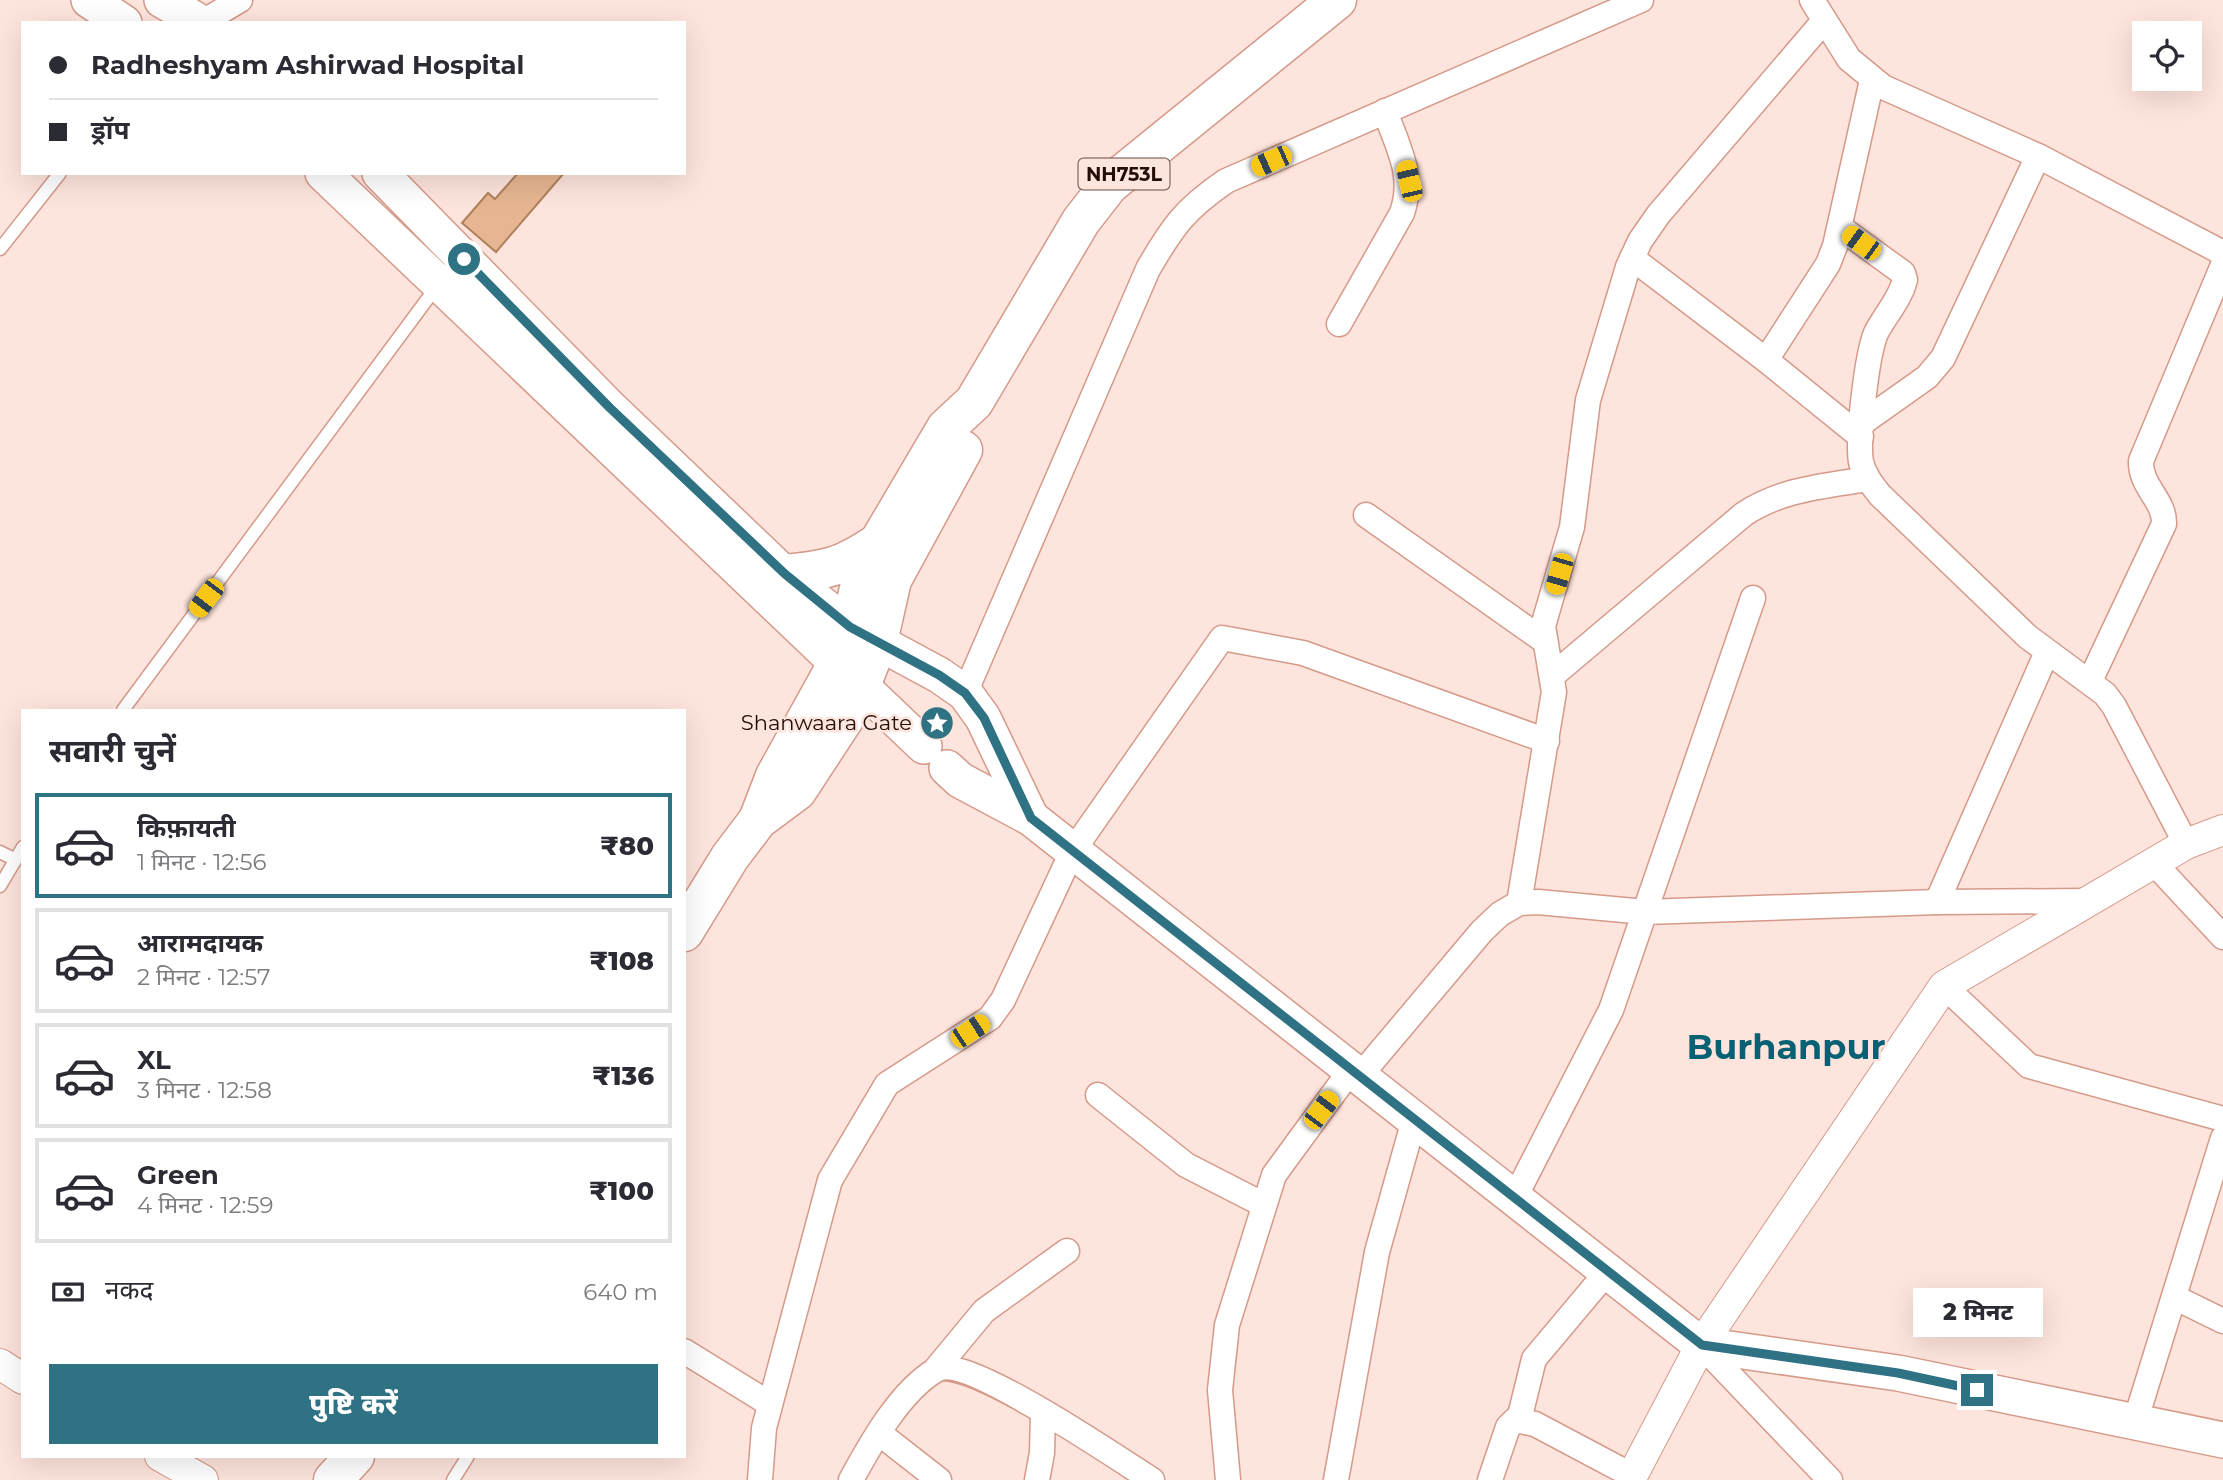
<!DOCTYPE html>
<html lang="hi">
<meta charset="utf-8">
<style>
body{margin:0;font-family:Montserrat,"Noto Sans Devanagari",sans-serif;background:#f2f2f3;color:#2b2b33;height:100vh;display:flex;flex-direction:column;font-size:26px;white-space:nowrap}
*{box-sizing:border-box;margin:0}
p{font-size:23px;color:#7c7c81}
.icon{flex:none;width:38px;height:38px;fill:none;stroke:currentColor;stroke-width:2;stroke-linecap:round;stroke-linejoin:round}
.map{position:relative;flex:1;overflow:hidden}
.drawer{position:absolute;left:21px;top:709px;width:665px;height:749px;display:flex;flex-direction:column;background:#fff;border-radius:0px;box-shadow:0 7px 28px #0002}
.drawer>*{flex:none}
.guide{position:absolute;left:21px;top:21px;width:665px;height:154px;border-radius:0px;box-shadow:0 7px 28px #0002;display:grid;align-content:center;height:154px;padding:0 28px;background:#fff}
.tools{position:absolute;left:2132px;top:21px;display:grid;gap:14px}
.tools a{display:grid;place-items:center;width:70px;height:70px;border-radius:0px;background:#fff;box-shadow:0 7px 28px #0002;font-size:35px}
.end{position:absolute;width:32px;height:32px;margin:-16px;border:9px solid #2f7283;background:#fff;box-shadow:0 0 0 4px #fff}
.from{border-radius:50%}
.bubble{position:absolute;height:49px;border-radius:0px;background:#fff;box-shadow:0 7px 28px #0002;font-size:23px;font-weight:800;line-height:49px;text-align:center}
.car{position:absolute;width:21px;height:42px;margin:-21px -10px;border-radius:9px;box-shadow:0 0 5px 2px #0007;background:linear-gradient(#f5c518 24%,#345 0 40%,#f5c518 0 76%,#345 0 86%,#f5c518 0)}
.guide b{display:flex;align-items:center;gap:24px;height:66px;font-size:26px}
.guide b+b{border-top:2px solid #e1e1e2}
.guide i{width:18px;height:18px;background:#2b2b33}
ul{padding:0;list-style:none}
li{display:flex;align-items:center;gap:21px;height:105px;margin:0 14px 10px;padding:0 14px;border:4px solid #e1e1e2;border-radius:0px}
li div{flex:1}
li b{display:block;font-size:26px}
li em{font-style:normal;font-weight:800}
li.active{border-color:#2f7283}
li>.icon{width:63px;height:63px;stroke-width:1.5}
h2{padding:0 28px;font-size:32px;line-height:84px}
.pay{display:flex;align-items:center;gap:18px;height:77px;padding:0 28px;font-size:26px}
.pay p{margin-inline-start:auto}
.cta{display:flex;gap:14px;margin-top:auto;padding:14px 28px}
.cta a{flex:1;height:80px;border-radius:0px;background:#2f7283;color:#fff;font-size:28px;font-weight:800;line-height:80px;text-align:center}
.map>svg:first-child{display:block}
</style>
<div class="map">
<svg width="2223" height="1480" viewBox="0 0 2223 1480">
<rect width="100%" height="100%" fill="#fde4dc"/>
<path fill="#e6b591" stroke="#af805e" stroke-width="2" d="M 518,173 L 564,173 L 496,252 L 462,223 L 488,193 L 495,199 Z"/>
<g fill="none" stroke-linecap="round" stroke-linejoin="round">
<g stroke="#d59a89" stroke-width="15">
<g id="service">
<path d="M 0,249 L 60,173"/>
<path d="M 123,710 L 437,286"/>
<path d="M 0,852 L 14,859"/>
<path d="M 0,886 L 23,847"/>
<path d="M 453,1480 L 468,1456"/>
</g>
</g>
<g stroke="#d59a89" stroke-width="27">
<g id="minor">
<path d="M 1812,0 L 1849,59 L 1883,87 L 2038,156 L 2223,253"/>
<path d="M 201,23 L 240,0"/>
<path d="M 1841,228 L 1903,273 L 1905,280 C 1900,300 1885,315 1876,333 C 1867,354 1857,439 1861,462 C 1864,475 1872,485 1880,495 L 2028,637 L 2105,694 L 2114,706 L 2186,844"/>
<path d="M 1632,258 L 1766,360 L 1861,437"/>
<path d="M 1339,324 L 1402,213 C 1415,175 1398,148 1385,111"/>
<path d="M 1766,360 L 1828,264 L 1835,246 L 1872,80"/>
<path d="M 1862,423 L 1927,377 L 1943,358 L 2038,156"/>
<path d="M 1366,515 L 1543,640"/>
<path d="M 1552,676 L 1744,514 C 1782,489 1824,486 1868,479"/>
<path d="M 2090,681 L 2164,524 C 2165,500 2140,487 2141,461 L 2223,265"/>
<path d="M 965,693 L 1148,269 C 1173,226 1185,209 1226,181 L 1641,0"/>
<path d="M 2154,863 L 2223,937"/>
<path d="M 1937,902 L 2047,652"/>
<path d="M 1519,903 L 1554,692 L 1543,626 L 1572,527 L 1588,400 L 1628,267 L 1640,241 L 1658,215 L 1823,22"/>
<path d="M 1944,986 L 2029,1066 L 2223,1119"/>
<path d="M 1359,1077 L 1482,931 L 1500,914 L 1519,903 L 1538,902 L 1645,912 L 1937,902 L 2090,901"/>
<path d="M 1098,1095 L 1186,1165 L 1264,1205"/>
<path d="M 1514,1199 L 1611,1010 L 1753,598"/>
<path d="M 2174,1297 L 2223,1321"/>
<path d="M 1701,1345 L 1830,1480"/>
<path d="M 684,1351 L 770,1404"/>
<path d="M 936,1369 L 984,1311 L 1067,1251"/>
<path d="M 1519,1420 L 1534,1359 L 1607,1272"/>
<path d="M 2135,1422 L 2223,1138"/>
<path d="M 879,1433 L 939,1480"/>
<path d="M 760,1480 L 764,1428 L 830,1180 L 887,1084 L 990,1018 L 1003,1000 L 1072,852 L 1222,638 L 1303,653 L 1547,741"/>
<path d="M 851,1480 C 870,1445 900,1391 936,1370 C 965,1353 1120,1460 1152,1480"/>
<path d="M 1037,1480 L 1042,1453 L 1043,1412"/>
<path d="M 1228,1480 L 1220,1390 L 1227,1325 L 1274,1175 L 1350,1071"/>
<path d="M 1336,1480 L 1377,1252 L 1414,1120"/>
<path d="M 1490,1480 L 1508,1427 L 1515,1420 L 1535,1424 L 1633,1476"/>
</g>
</g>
<g stroke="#d59a89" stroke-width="32">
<g id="tertiary">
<path d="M 0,1364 L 23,1379"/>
<path d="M 160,1456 L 203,1480"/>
<path d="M 1630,1480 L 1701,1345 L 1944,986 L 2186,844 L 2223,830"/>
</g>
</g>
<g stroke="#d59a89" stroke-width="38">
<g id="secondary">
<path d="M 89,0 L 124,23"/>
<path d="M 162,0 L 201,23"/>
<path d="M 323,173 L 924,746"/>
<path d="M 380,173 L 609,407 L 784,574 L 850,627 L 939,675 L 965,693 L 983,718 L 1031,818"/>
<path d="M 947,768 L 960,780 L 1031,818 L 1701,1345 L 1898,1373 L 2223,1440"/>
</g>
</g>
<g stroke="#d59a89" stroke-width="41">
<g id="trunk">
<path d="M 784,574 C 828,570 842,567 879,542"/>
<path d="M 758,820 L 775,776 L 837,664 L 850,627 L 864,567 L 946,428 L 974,402 L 1081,221 L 1109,185 L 1337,0"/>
<path d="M 684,932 L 730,857 L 758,820 L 797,791 L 854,704 L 878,642 L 892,580 L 963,450"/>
<path d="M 333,1480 L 355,1456"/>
</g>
</g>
<use href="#service" stroke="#fff" stroke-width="12"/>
<use href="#minor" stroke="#fff" stroke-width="24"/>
<use href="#tertiary" stroke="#fff" stroke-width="30"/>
<use href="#secondary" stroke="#fff" stroke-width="35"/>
<use href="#trunk" stroke="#fff" stroke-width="38"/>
</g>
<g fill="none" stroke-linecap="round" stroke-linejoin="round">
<path stroke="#2f7283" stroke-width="9" d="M 464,259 L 609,407 L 785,574 L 850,627 L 939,675 L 965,693 L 984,718 L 1031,818 L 1702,1345 L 1898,1373 L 1977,1390"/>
</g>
<defs>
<g id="sight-disc" transform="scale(1.75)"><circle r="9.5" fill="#2f7283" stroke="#fde4dc"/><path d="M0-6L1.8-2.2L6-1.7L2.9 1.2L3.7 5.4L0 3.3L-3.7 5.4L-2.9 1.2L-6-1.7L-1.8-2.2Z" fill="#fff"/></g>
</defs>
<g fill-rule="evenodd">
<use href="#sight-disc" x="937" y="723"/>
</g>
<g text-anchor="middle" stroke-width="5" stroke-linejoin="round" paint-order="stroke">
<rect fill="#fde4dc" stroke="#644e47" stroke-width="2" x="1078.5" y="158.5" width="91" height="31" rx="5"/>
<g font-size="19" font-weight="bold" fill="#220d07">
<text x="1124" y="181">NH753L</text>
</g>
<g font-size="21" fill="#220d07" stroke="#fde4dc" text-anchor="end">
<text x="912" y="730">Shanwaara Gate</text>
</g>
<g font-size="35" font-weight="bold" fill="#066174" stroke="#fde4dc">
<text x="1786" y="1059">Burhanpur</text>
</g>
</g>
</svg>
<div class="tools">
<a><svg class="icon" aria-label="locate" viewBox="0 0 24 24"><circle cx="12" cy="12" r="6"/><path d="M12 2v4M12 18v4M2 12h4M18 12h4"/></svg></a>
</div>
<i class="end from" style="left:464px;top:259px"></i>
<i class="end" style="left:1977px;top:1390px"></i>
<div class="bubble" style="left:1913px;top:1288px;width:130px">2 मिनट</div>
<i class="car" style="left:1271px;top:161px;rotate:246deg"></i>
<i class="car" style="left:1409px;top:181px;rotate:347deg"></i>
<i class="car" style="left:1861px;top:243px;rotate:306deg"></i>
<i class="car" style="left:1559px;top:574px;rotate:196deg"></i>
<i class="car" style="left:206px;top:598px;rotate:217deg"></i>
<i class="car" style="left:970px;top:1031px;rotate:57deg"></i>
<i class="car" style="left:1321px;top:1110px;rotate:37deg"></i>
<div class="guide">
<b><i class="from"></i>Radheshyam Ashirwad Hospital</b>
<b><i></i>ड्रॉप</b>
</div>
<section class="drawer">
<h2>सवारी चुनें</h2>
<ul>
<li class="active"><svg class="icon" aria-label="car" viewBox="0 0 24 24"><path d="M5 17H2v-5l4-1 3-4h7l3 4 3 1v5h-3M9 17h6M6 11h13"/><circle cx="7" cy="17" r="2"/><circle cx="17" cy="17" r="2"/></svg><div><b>किफ़ायती</b><p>1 मिनट · 12:56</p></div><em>₹80</em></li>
<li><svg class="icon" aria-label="car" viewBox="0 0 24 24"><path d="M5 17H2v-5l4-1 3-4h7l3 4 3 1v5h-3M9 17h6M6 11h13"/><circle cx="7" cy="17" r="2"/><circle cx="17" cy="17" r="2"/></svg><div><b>आरामदायक</b><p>2 मिनट · 12:57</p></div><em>₹108</em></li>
<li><svg class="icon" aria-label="car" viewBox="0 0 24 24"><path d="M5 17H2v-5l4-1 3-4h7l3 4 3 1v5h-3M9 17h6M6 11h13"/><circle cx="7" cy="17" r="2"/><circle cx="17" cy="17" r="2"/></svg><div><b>XL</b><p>3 मिनट · 12:58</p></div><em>₹136</em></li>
<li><svg class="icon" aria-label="car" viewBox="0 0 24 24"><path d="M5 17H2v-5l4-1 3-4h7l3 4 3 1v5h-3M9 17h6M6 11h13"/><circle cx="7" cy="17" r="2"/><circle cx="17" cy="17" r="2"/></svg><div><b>Green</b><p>4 मिनट · 12:59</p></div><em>₹100</em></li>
</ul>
<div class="pay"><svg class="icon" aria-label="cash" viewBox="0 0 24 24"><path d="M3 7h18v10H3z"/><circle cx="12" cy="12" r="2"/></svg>नकद<p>640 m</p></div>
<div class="cta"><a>पुष्टि करें</a></div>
</section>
</div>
